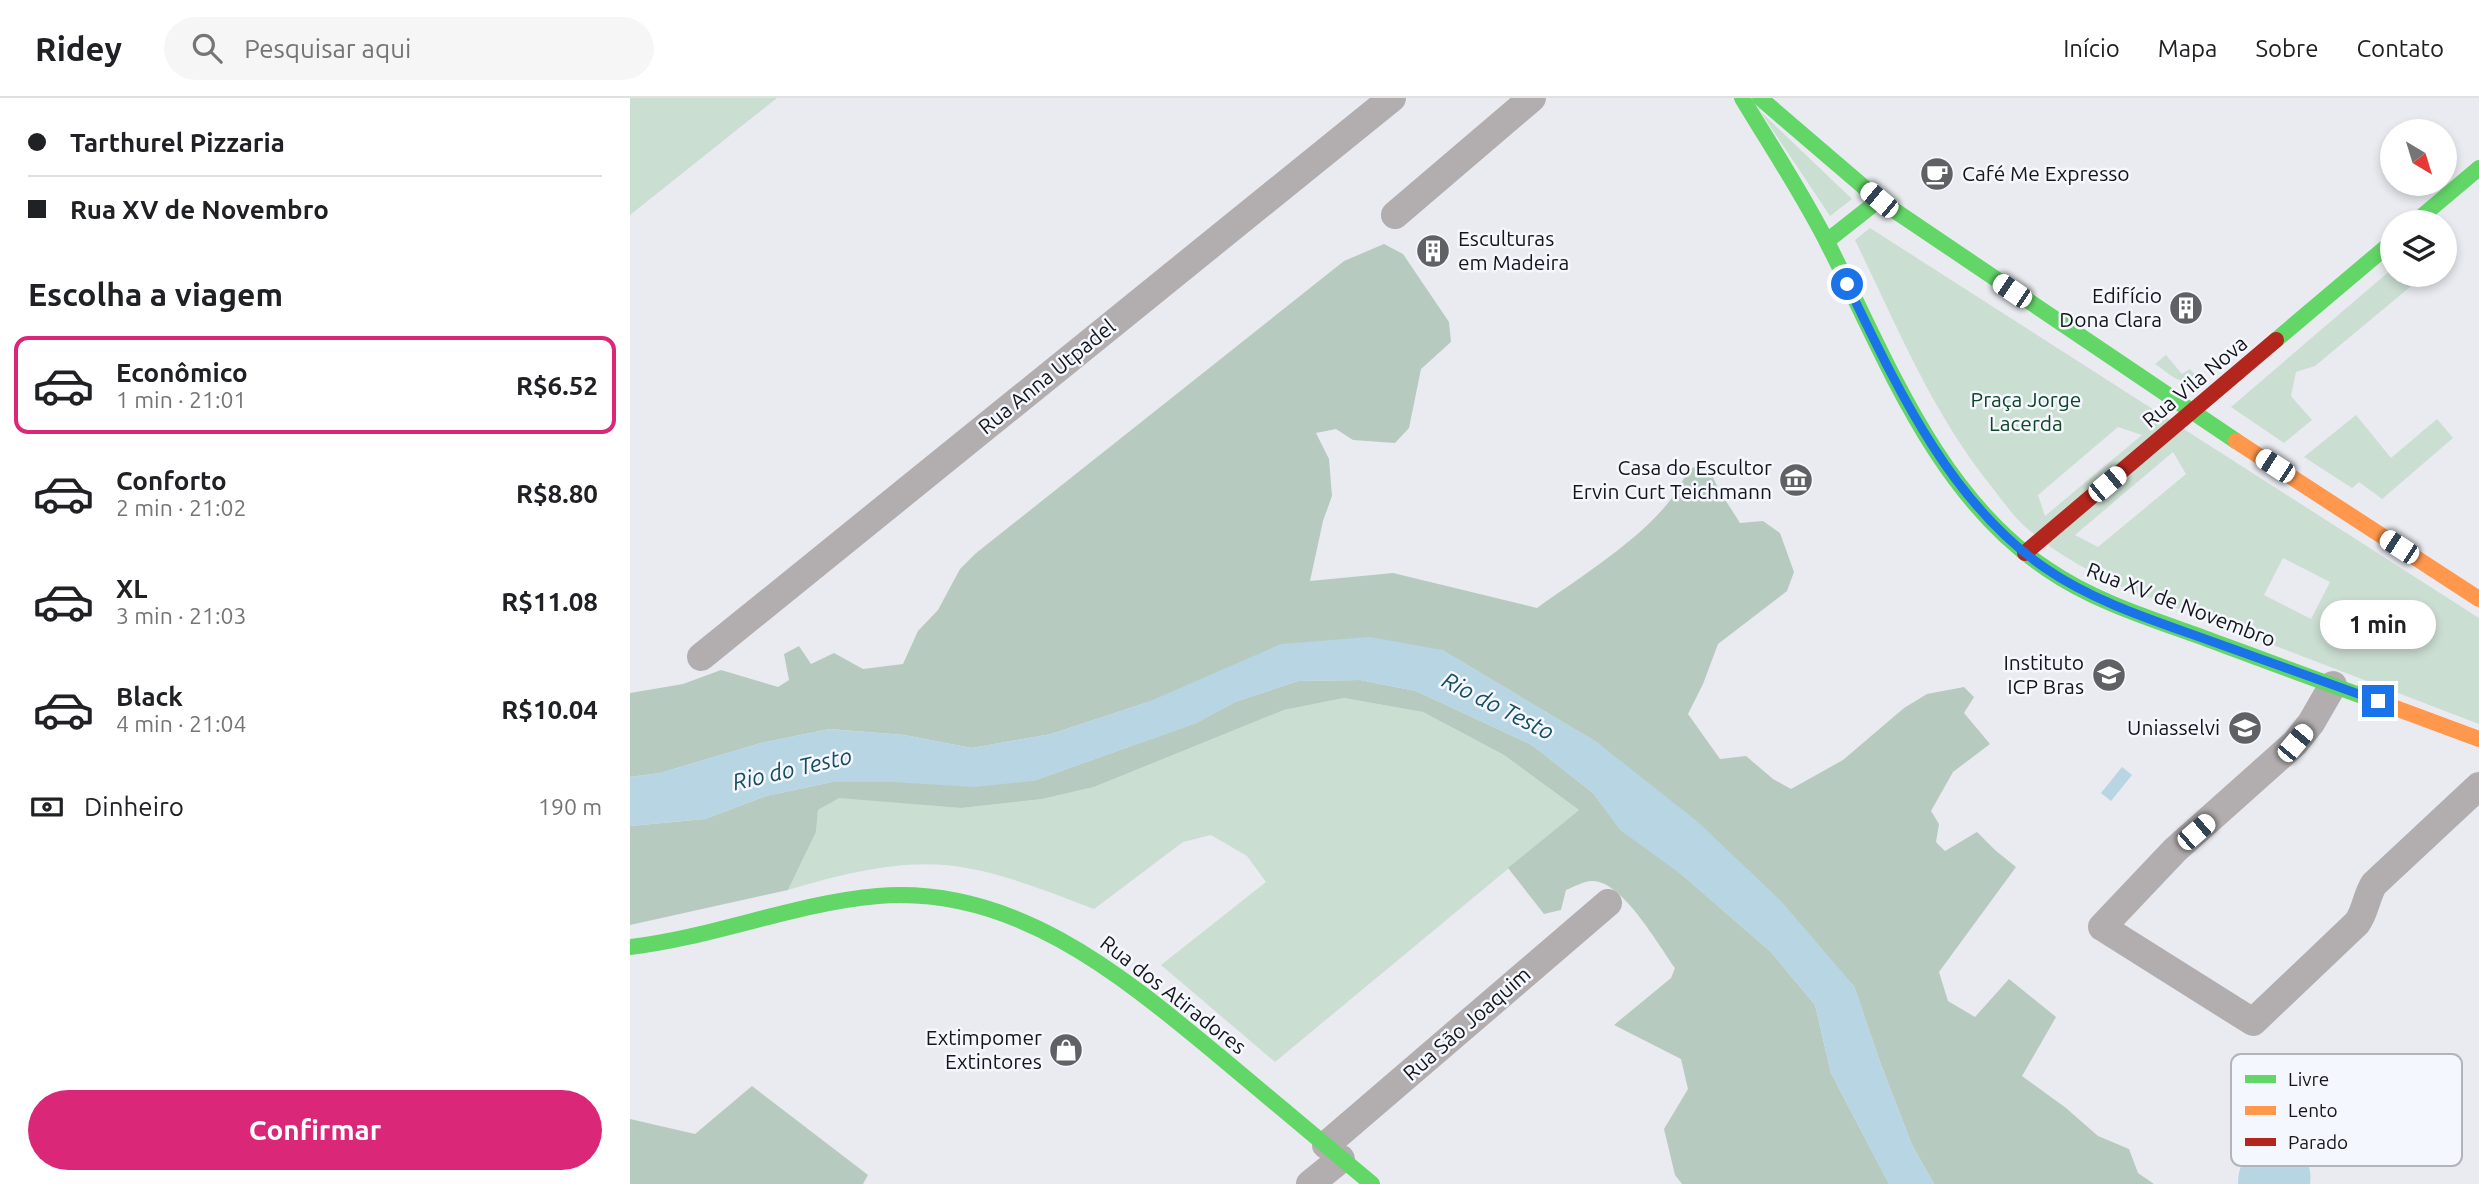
<!DOCTYPE html>
<html lang="pt">
<meta charset="utf-8">
<style>
body{margin:0;font-family:Ubuntu,sans-serif;background:#f6f6f6;color:#202124;height:100vh;display:flex;flex-direction:column;font-size:26px;white-space:nowrap}
*{box-sizing:border-box;margin:0}
p{font-size:23px;color:#757577}
.icon{flex:none;width:38px;height:38px;fill:none;stroke:currentColor;stroke-width:2;stroke-linecap:round;stroke-linejoin:round}
.map{position:relative;flex:1;overflow:hidden}
.drawer{display:flex;flex-direction:column;background:#fff;width:630px}
.drawer>*{flex:none}
.hud{display:grid;align-content:center;height:154px;padding:0 28px;background:#fff}
.needle{width:46px;rotate:142deg}
.buttons{position:absolute;left:1750px;top:21px;display:grid;gap:14px}
.buttons a{display:grid;place-items:center;width:77px;height:77px;border-radius:50%;background:#fff;box-shadow:0 4px 10px #0003;font-size:35px}
.end{position:absolute;width:32px;height:32px;margin:-16px;border:9px solid #1a73e8;background:#fff;box-shadow:0 0 0 4px #fff}
.from{border-radius:50%}
.bubble{position:absolute;height:49px;border-radius:24px;background:#fff;box-shadow:0 4px 10px #0003;font-size:23px;font-weight:700;line-height:49px;text-align:center}
.car{position:absolute;width:21px;height:42px;margin:-21px -10px;border-radius:9px;box-shadow:0 0 5px 2px #0007;background:linear-gradient(#fff 24%,#345 0 40%,#fff 0 76%,#345 0 86%,#fff 0)}
.hud b{display:flex;align-items:center;gap:24px;height:66px;font-size:26px}
.hud b+b{border-top:2px solid #e0e0e0}
.hud i{width:18px;height:18px;background:#202124}
ul{padding:0;list-style:none}
li{display:flex;align-items:center;gap:21px;height:98px;margin:0 14px 10px;padding:0 14px;border:4px solid transparent;border-radius:14px}
li div{flex:1}
li b{display:block;font-size:26px}
li em{font-style:normal;font-weight:700}
li.current{border-color:#db2777}
li>.icon{width:63px;height:63px;stroke-width:1.5}
h2{padding:0 28px;font-size:32px;line-height:84px}
.pay{display:flex;align-items:center;gap:18px;height:77px;padding:0 28px;font-size:26px}
.pay p{margin-inline-start:auto}
.action{display:flex;gap:14px;margin-top:auto;padding:14px 28px}
.action a{flex:1;height:80px;border-radius:42px;background:#db2777;color:#fff;font-size:28px;font-weight:700;line-height:80px;text-align:center}
header{display:flex;align-items:center;gap:42px;box-sizing:border-box;height:98px;padding:0 35px;background:#fff;border-bottom:2px solid #e0e0e0}
header strong{font-size:33px}
nav{display:flex;gap:38px;margin-inline-start:auto;font-size:24px}
.search{width:490px;height:63px;background:#f6f6f6;display:flex;align-items:center;gap:18px;box-sizing:border-box;padding:0 24px;border-radius:38px;color:#757577;font-size:26px}
main{display:flex;flex:1;min-height:0}
.map>svg:first-child{display:block}
</style>
<header>
<strong>Ridey</strong>
<div class="search"><svg class="icon" aria-label="search" viewBox="0 0 24 24"><circle cx="10" cy="10" r="6"/><path d="M15 15l6 6"/></svg>Pesquisar aqui</div>
<nav><a>Início</a><a>Mapa</a><a>Sobre</a><a>Contato</a></nav>
</header>
<main>
<section class="drawer">
<div class="hud">
<b><i class="from"></i>Tarthurel Pizzaria</b>
<b><i></i>Rua XV de Novembro</b>
</div>
<h2>Escolha a viagem</h2>
<ul>
<li class="current"><svg class="icon" aria-label="car" viewBox="0 0 24 24"><path d="M5 17H2v-5l4-1 3-4h7l3 4 3 1v5h-3M9 17h6M6 11h13"/><circle cx="7" cy="17" r="2"/><circle cx="17" cy="17" r="2"/></svg><div><b>Econômico</b><p>1 min · 21:01</p></div><em>R$6.52</em></li>
<li><svg class="icon" aria-label="car" viewBox="0 0 24 24"><path d="M5 17H2v-5l4-1 3-4h7l3 4 3 1v5h-3M9 17h6M6 11h13"/><circle cx="7" cy="17" r="2"/><circle cx="17" cy="17" r="2"/></svg><div><b>Conforto</b><p>2 min · 21:02</p></div><em>R$8.80</em></li>
<li><svg class="icon" aria-label="car" viewBox="0 0 24 24"><path d="M5 17H2v-5l4-1 3-4h7l3 4 3 1v5h-3M9 17h6M6 11h13"/><circle cx="7" cy="17" r="2"/><circle cx="17" cy="17" r="2"/></svg><div><b>XL</b><p>3 min · 21:03</p></div><em>R$11.08</em></li>
<li><svg class="icon" aria-label="car" viewBox="0 0 24 24"><path d="M5 17H2v-5l4-1 3-4h7l3 4 3 1v5h-3M9 17h6M6 11h13"/><circle cx="7" cy="17" r="2"/><circle cx="17" cy="17" r="2"/></svg><div><b>Black</b><p>4 min · 21:04</p></div><em>R$10.04</em></li>
</ul>
<div class="pay"><svg class="icon" aria-label="cash" viewBox="0 0 24 24"><path d="M3 7h18v10H3z"/><circle cx="12" cy="12" r="2"/></svg>Dinheiro<p>190 m</p></div>
<div class="action"><a>Confirmar</a></div>
</section>
<div class="map">
<svg width="1849" height="1086" viewBox="0 0 1849 1086">
<rect width="100%" height="100%" fill="#e9ebf0"/>
<g fill="#cbded2" fill-rule="evenodd">
<path d="M 0,0 L 147,0 L 0,117 Z"/>
<path d="M 1130,13 L 1222,101 L 1200,118 Z"/>
<path d="M 1240,130 L 1849,520 L 1849,626 L 1494,490 C 1460,474 1428,457 1399,432 C 1384,420 1373,403 1361,388 C 1301,313 1267,228 1225,142 ZM 1488,329 L 1512,337 L 1415,418 L 1408,397 ZM 1543,354 L 1556,376 L 1468,449 L 1445,437 ZM 1653,460 L 1700,484 L 1681,521 L 1634,497 Z"/>
<path d="M 1762,171 L 1762,177 L 1779,177 L 1786,184 L 1685,268 L 1666,274 L 1661,298 L 1682,322 L 1654,345 L 1601,309 Z"/>
<path d="M 1536,257 L 1552,276 L 1560,271 L 1568,280 C 1551,290 1539,275 1525,266 Z"/>
<path d="M 1726,317 L 1761,360 L 1807,321 L 1823,340 L 1752,401 L 1729,384 L 1722,390 L 1674,359 Z"/>
<path d="M 714,600 L 793,614 L 874,657 L 949,712 L 645,964 L 531,867 L 636,784 L 617,758 L 581,737 L 553,744 L 464,811 C 416,793 367,772 315,767 C 262,763 209,777 158,792 L 186,734 L 188,712 L 209,699 L 331,710 L 412,701 L 464,689 L 654,612 Z"/>
</g>
<g fill="#b7cabf">
<path d="M 754,146 L 773,156 L 819,224 L 821,244 L 791,271 L 779,330 L 765,345 L 723,342 L 706,331 L 686,335 L 699,361 L 702,398 L 693,423 L 680,483 L 763,475 L 907,510 C 951,478 1041,424 1057,372 L 1076,365 L 1089,392 L 1110,425 L 1133,423 L 1150,435 L 1164,474 L 1157,493 L 1088,546 L 1073,586 L 1058,616 L 1090,661 L 1116,658 L 1143,681 L 1161,691 L 1213,662 L 1274,610 L 1297,596 L 1334,589 L 1344,599 L 1334,615 L 1360,646 L 1323,674 L 1301,713 L 1309,726 L 1306,744 L 1315,753 L 1347,734 L 1365,752 L 1386,769 L 1309,874 L 1318,903 L 1345,919 L 1379,881 L 1426,919 L 1392,978 L 1436,1010 L 1468,1038 L 1499,1051 L 1508,1075 L 1524,1086 L 1304,1086 L 1282,1047 L 1250,964 L 1224,888 L 968,645 L 812,552 L 518,604 L 421,636 L 342,650 L 274,637 L 200,631 L 131,645 L 30,675 L 0,679 L 0,595 L 53,586 L 91,572 L 148,589 L 159,582 L 154,556 L 169,548 L 181,566 L 204,555 L 233,571 L 273,566 L 288,533 L 308,512 L 330,471 L 345,456 L 714,163 Z"/>
<path d="M 730,582 L 786,593 L 902,647 L 963,695 L 991,732 L 1050,775 L 1141,854 L 1185,907 L 1201,975 L 1259,1086 L 1052,1086 L 1045,1077 L 1034,1031 L 1058,991 L 1051,961 L 984,927 L 1041,880 L 1045,870 C 1029,848 992,782 962,783 C 954,783 944,789 936,792 L 931,812 L 914,816 L 878,770 L 949,712 L 874,657 L 793,614 L 714,600 L 654,612 L 464,689 L 412,701 L 331,710 L 209,700 L 188,712 L 186,734 L 158,792 L 0,827 L 0,728 L 75,721 L 136,698 L 202,684 L 403,683 L 566,625 L 605,604 L 668,583 Z"/>
<path d="M 122,988 L 238,1077 L 233,1086 L 0,1086 L 0,1021 L 65,1036 Z"/>
</g>
<g fill="#b7d5e2">
<path d="M 740,539 L 812,552 L 968,645 L 1068,724 L 1151,803 L 1224,888 L 1250,964 L 1282,1047 L 1304,1086 L 1259,1086 L 1201,975 L 1185,907 L 1141,854 L 1050,775 L 990,732 L 963,695 L 902,647 L 786,593 L 730,582 L 668,583 L 605,604 L 567,625 L 403,683 L 344,689 L 262,684 L 202,684 L 136,698 L 75,721 L 0,728 L 0,679 L 30,675 L 131,645 L 200,631 L 274,637 L 342,650 L 421,636 L 518,604 L 651,546 Z"/>
<path d="M 1492,669 L 1502,677 L 1481,703 L 1471,695 Z"/>
<path d="M 1639,1045 C 1663,1046 1684,1059 1680,1086 L 1608,1086 C 1608,1063 1619,1052 1639,1045 Z"/>
</g>
<g fill="none" stroke-linecap="round" stroke-linejoin="round">
<g stroke="#b2aeaf" stroke-width="28">
<path d="M 765,117 L 902,0"/>
<path d="M 71,559 L 762,0"/>
<path d="M 1703,587 L 1681,625 L 1665,645 L 1545,752 L 1472,829 L 1623,924 L 1727,825 C 1736,813 1736,798 1744,786 L 1849,688"/>
<path d="M 696,1047 L 978,805"/>
<path d="M 680,1086 L 711,1061"/>
</g>
<g stroke="#63d668" stroke-width="16">
<path d="M 1112,0 C 1141,48 1172,95 1198,146 C 1256,260 1306,397 1417,471 C 1462,502 1515,519 1566,537 C 1631,561 1695,585 1760,608"/>
<path d="M 1130,0 L 1249,102 L 1606,343"/>
<path d="M 1785,124 L 1849,70"/>
<path d="M 1197,143 L 1249,102"/>
<path d="M 1646,242 L 1762,144"/>
<path d="M 0,849 C 84,839 166,805 248,798 C 384,787 490,876 588,957 C 639,1000 690,1043 742,1086"/>
</g>
<g stroke="#ff974d" stroke-width="16">
<path d="M 1606,343 L 1849,501"/>
<path d="M 1760,608 L 1849,641"/>
</g>
<path stroke="#b3261e" stroke-width="16" d="M 1395,455 L 1646,242"/>
</g>
<g fill="none" stroke-linecap="round" stroke-linejoin="round">
<path stroke="#1a73e8" stroke-width="9" d="M 1217,186 C 1266,287 1319,404 1415,470 C 1460,501 1513,519 1564,537 C 1625,559 1687,581 1748,603"/>
</g>
<defs>
<g id="cafe-disc" transform="scale(1.75)"><circle r="9.5" fill="#5f6164" stroke="#f4f7fe"/><path d="M-5.5-4.5H6V0H3Q3 3.5 0 3.5H-2.5Q-5.5 3.5-5.5 0ZM3-3.2v2h1.7v-2ZM-6 4.5H4V6H-6Z" fill="#fff"/></g>
<g id="building-disc" transform="scale(1.75)"><circle r="9.5" fill="#5f6164" stroke="#f4f7fe"/><path d="M-4-6H4V6H1V3H-1V6H-4ZM-2.5-4.3h1.7v1.8h-1.7ZM.8-4.3h1.7v1.8H.8ZM-2.5-1h1.7V.8h-1.7ZM.8-1h1.7V.8H.8Z" fill="#fff"/></g>
<g id="museum-disc" transform="scale(1.75)"><circle r="9.5" fill="#5f6164" stroke="#f4f7fe"/><path d="M0-6L6-3V-2H-6V-3ZM-5-1h2V3h-2ZM-1-1h2V3h-2ZM3-1h2V3H3ZM-6 4H6V6H-6Z" fill="#fff"/></g>
<g id="university-disc" transform="scale(1.75)"><circle r="9.5" fill="#5f6164" stroke="#f4f7fe"/><path d="M0-5L7-2L0 1L-7-2ZM-4 1L0 2.5L4 1V4Q0 6-4 4Z" fill="#fff"/></g>
<g id="shop-disc" transform="scale(1.75)"><circle r="9.5" fill="#5f6164" stroke="#f4f7fe"/><path d="M-5-2.5h2.3a2.7 3.5 0 0 1 5.4 0H5L5.5 6h-11ZM-1.5-2.5h3a1.5 2.3 0 0 0-3 0Z" fill="#fff"/></g>
</defs>
<g fill-rule="evenodd">
<use href="#cafe-disc" x="1307" y="76"/>
<use href="#building-disc" x="803" y="153"/>
<use href="#building-disc" x="1556" y="210"/>
<use href="#museum-disc" x="1166" y="382"/>
<use href="#university-disc" x="1479" y="577"/>
<use href="#university-disc" x="1615" y="630"/>
<use href="#shop-disc" x="436" y="952"/>
</g>
<g text-anchor="middle" stroke-width="5" stroke-linejoin="round" paint-order="stroke">
<g font-size="21" fill="#151619" stroke="#f4f7fe" text-anchor="end">
<text x="1332" y="83" text-anchor="start">Café Me Expresso</text>
<text x="828" y="148" text-anchor="start">Esculturas<tspan x="828" dy="24">em Madeira</tspan></text>
<text x="1532" y="205">Edifício<tspan x="1532" dy="24">Dona Clara</tspan></text>
<text x="1142" y="377">Casa do Escultor<tspan x="1142" dy="24">Ervin Curt Teichmann</tspan></text>
<text x="1454" y="572">Instituto<tspan x="1454" dy="24">ICP Bras</tspan></text>
<text x="1590" y="637">Uniasselvi</text>
<text x="412" y="947">Extimpomer<tspan x="412" dy="24">Extintores</tspan></text>
</g>
<g font-size="21" fill="#151619" stroke="#f4f7fe">
<text transform="translate(417 279) rotate(-39)" y="7">Rua Anna Utpadel</text>
<text transform="translate(1565 284) rotate(-40)" y="7">Rua Vila Nova</text>
<text transform="translate(1551 507) rotate(21)" y="7">Rua XV de Novembro</text>
<text transform="translate(543 897) rotate(38)" y="7">Rua dos Atiradores</text>
<text transform="translate(837 926) rotate(-41)" y="7">Rua São Joaquim</text>
</g>
<g font-size="21" fill="#104626" stroke="#f4f7fe">
<text x="1396" y="309">Praça Jorge<tspan x="1396" dy="24">Lacerda</tspan></text>
</g>
<g font-size="23" font-style="italic" fill="#174e60" stroke="#f4f7fe">
<text transform="translate(868 608) rotate(27)" y="8">Rio do Testo</text>
<text transform="translate(162 671) rotate(-13)" y="8">Rio do Testo</text>
</g>
</g>
<rect x="1601" y="956" width="231" height="112" rx="10" fill="#f4f7fe" stroke="#b1b4b9" stroke-width="2"/>
<rect x="1615" y="977" width="31" height="8" fill="#63d668"/>
<rect x="1615" y="1008" width="31" height="9" fill="#ff974d"/>
<rect x="1615" y="1040" width="31" height="8" fill="#b3261e"/>
<g font-size="19" fill="#151619">
<text x="1658" y="988">Livre</text>
<text x="1658" y="1019">Lento</text>
<text x="1658" y="1051">Parado</text>
</g>
</svg>
<div class="buttons">
<a><svg class="needle" viewBox="-14 -14 28 28"><path d="M0-13l5 13h-10z" fill="#e53935"/><path d="M0 13l5-13h-10z" fill="#757577"/></svg></a>
<a><svg class="icon" aria-label="layers" viewBox="0 0 24 24"><path d="M12 4l9 5-9 5-9-5zM3 14l9 5 9-5"/></svg></a>
</div>
<i class="end from" style="left:1217px;top:186px"></i>
<i class="end" style="left:1748px;top:603px"></i>
<div class="bubble" style="left:1690px;top:502px;width:116px">1 min</div>
<i class="car" style="left:1249px;top:102px;rotate:310deg"></i>
<i class="car" style="left:1382px;top:193px;rotate:304deg"></i>
<i class="car" style="left:1645px;top:368px;rotate:303deg"></i>
<i class="car" style="left:1477px;top:386px;rotate:50deg"></i>
<i class="car" style="left:1769px;top:449px;rotate:303deg"></i>
<i class="car" style="left:1665px;top:645px;rotate:40deg"></i>
<i class="car" style="left:1566px;top:734px;rotate:49deg"></i>
</div>
</main>
